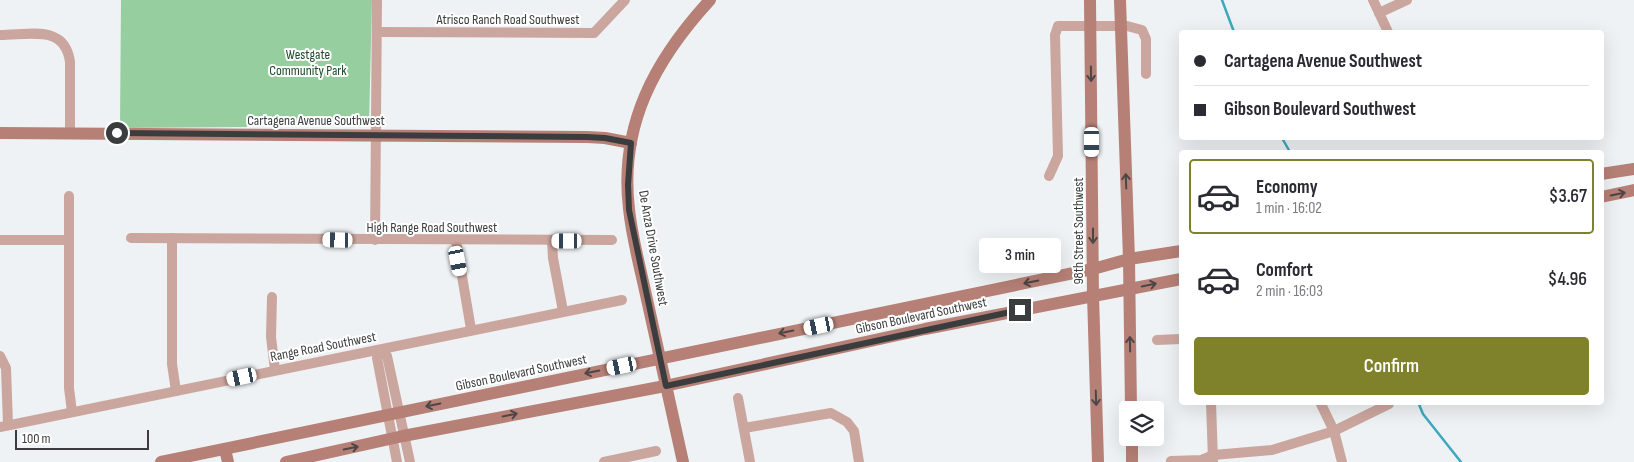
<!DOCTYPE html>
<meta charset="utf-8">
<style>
body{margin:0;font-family:"Sofia Sans Condensed",sans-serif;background:#f2f2f3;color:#2b2b33;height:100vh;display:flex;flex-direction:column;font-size:19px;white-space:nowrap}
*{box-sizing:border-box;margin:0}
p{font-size:16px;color:#7c7c81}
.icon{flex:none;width:28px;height:28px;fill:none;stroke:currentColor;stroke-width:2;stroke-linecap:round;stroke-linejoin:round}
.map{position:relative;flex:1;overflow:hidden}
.sheet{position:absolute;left:1179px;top:150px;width:425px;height:255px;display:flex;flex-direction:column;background:#fff;border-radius:5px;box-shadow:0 5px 20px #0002}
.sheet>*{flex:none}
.top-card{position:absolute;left:1179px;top:30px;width:425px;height:110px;border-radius:5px;box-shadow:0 5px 20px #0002;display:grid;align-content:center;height:110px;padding:0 15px;background:#fff}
.tools{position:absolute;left:1119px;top:401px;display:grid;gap:10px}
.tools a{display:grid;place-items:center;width:45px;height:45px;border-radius:5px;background:#fff;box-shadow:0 5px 20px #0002;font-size:25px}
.scale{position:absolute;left:15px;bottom:12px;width:134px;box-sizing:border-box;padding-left:5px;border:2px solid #3b3c3d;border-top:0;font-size:14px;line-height:18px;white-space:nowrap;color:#3b3c3d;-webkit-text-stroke:4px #fff;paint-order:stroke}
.end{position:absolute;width:22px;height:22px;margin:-11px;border:6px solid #3b3c3d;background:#fff;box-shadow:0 0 0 2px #fff}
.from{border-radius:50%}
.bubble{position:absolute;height:35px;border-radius:5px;background:#fff;box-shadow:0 5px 20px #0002;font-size:16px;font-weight:600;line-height:35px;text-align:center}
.car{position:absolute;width:15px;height:30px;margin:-15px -8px;border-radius:6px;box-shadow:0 0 4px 1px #0007;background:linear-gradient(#fff 24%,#345 0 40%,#fff 0 76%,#345 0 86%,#fff 0)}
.top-card b{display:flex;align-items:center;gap:18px;height:48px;font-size:19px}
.top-card b+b{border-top:1px solid #e1e1e2}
.top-card i{width:12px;height:12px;background:#2b2b33}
ul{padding:9px 0 0;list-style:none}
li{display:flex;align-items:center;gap:15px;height:75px;margin:0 10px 8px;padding:0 5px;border:2px solid transparent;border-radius:5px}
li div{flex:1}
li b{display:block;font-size:19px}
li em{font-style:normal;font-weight:600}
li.on{border-color:#7f822b}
li>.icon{width:45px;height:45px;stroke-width:1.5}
.button{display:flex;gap:10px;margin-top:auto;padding:10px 15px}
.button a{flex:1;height:58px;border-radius:5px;background:#7f822b;color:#fff;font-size:20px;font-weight:600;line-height:58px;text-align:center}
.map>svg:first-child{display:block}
</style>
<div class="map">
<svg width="1634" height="462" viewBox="0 0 1634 462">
<rect width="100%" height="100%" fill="#eff2f4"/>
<path fill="#96ce9f" d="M 121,0 L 372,0 L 369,125 L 247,123 L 247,127 L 120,128 Z"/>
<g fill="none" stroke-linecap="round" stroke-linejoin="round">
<g stroke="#3ba9be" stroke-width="2.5">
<path d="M 1222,0 L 1234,32"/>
<path d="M 1282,138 L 1290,152"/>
<path d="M 1418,402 L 1423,414 L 1461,462"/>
</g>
<g stroke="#cba69e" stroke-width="10">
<path d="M 1373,0 L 1388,32"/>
<path d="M 1379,13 L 1407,0"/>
<path d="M 378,32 L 594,33 L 625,0"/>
<path d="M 0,35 C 30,35 65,24 70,62 L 70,133"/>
<path d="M 1049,176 L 1058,156 L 1055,35 L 1058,26 L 1127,26 L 1142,30 L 1146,39 L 1146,74"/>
<path d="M 69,196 L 69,388 L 72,412"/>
<path d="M 131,238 L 612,240"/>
<path d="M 172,238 L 172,364 L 176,391"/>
<path d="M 0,240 L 69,240"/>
<path d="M 375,240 L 377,0"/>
<path d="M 456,241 L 471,329"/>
<path d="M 552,241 L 553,258 L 563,311"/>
<path d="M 272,297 L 271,337 L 275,370"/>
<path d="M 1157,340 L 1181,339"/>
<path d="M 0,356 L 6,368 L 8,425"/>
<path d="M 738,398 L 750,462"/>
<path d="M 1211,402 L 1213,461"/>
<path d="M 1320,402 L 1334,431 L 1342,462"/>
<path d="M 0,427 L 622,300"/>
<path d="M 744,428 L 831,413 L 847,422 L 854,431 L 859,462"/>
<path d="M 1171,461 L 1201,460 L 1213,455 L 1272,450 L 1334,431 L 1389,404"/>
<path d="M 397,462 L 377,358 L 379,350 L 387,356 L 410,462"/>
<path d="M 604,462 L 656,451"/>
</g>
<g stroke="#b68076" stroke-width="12">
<path d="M 1090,0 L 1093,295 L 1098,462"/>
<path d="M 1120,0 L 1129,259 L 1131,410"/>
<path d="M 0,133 L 587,137 L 605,138 L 631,143"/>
<path d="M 1601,174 L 1634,169"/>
<path d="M 1601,197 L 1634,190"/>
<path d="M 1132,438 L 1132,462"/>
<path d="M 225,449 L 228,462"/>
<path d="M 161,462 L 1093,269 L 1129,259 L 1181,251"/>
<path d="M 286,462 L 403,436 L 665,386 L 925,329 L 1181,279"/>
<path d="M 683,462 C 671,406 658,351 646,295 C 640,267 632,238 629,209 C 619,125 655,60 710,0"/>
</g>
</g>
<defs><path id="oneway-shaft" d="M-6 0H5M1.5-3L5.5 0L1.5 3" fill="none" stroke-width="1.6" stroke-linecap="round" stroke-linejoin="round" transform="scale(1.25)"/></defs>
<g stroke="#4d4646">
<use href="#oneway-shaft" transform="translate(1091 74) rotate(89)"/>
<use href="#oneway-shaft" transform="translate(1126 181) rotate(-92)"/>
<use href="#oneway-shaft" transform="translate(1618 194) rotate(-11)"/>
<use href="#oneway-shaft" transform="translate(1093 236) rotate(90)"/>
<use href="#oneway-shaft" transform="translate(1031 282) rotate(168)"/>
<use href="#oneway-shaft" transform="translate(1149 285) rotate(-11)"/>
<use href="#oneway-shaft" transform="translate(786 332) rotate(168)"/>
<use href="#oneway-shaft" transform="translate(1130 344) rotate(-91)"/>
<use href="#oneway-shaft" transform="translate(592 372) rotate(168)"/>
<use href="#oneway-shaft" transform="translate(1096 398) rotate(88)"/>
<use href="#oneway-shaft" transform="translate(433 405) rotate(168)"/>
<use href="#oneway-shaft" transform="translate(510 415) rotate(-11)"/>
<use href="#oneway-shaft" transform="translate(351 448) rotate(-12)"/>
</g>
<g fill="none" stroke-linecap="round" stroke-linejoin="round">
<path stroke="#3b3c3d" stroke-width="6" d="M 117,133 L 587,137 L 605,138 L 631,143 L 628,185 L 629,210 L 666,386 L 1020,310"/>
</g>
<g text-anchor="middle" stroke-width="4" stroke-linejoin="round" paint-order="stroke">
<g font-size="14" fill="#3b3c3d" stroke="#fff">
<text x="508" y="24">Atrisco Ranch Road Southwest</text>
<text x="316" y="125">Cartagena Avenue Southwest</text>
<text x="432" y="232">High Range Road Southwest</text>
<text transform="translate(1078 231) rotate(-90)" y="5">98th Street Southwest</text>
<text transform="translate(654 248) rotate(80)" y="5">De Anza Drive Southwest</text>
<text transform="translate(921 315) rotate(-12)" y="5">Gibson Boulevard Southwest</text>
<text transform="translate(323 346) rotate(-11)" y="5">Range Road Southwest</text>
<text transform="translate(521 372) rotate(-12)" y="5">Gibson Boulevard Southwest</text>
</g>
<g font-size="14" fill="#1b4a27" stroke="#fff">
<text x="308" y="59">Westgate<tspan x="308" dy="16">Community Park</tspan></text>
</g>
</g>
</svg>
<div class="tools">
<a><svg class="icon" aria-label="layers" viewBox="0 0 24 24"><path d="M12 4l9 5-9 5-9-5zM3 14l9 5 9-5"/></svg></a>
</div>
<div class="scale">100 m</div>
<i class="end from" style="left:117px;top:133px"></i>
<i class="end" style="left:1020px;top:310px"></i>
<div class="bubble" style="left:979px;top:238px;width:82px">3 min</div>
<i class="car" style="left:1092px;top:142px;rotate:180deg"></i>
<i class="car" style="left:338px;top:240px;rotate:271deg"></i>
<i class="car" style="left:567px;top:241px;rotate:270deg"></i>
<i class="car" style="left:458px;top:261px;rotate:169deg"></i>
<i class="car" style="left:819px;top:326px;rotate:258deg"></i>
<i class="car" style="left:622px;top:366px;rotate:258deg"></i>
<i class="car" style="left:242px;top:377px;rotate:258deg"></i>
<div class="top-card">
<b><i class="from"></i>Cartagena Avenue Southwest</b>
<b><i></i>Gibson Boulevard Southwest</b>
</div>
<section class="sheet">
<ul>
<li class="on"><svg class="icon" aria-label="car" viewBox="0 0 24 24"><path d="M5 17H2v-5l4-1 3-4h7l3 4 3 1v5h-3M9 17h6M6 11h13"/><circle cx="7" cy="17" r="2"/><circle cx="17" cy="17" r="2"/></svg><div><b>Economy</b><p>1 min · 16:02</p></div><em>$3.67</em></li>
<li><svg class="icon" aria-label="car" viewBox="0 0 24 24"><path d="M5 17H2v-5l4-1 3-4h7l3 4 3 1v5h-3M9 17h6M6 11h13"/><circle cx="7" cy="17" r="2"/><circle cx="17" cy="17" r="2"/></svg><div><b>Comfort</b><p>2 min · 16:03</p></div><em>$4.96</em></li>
</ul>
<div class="button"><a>Confirm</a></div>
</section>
</div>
